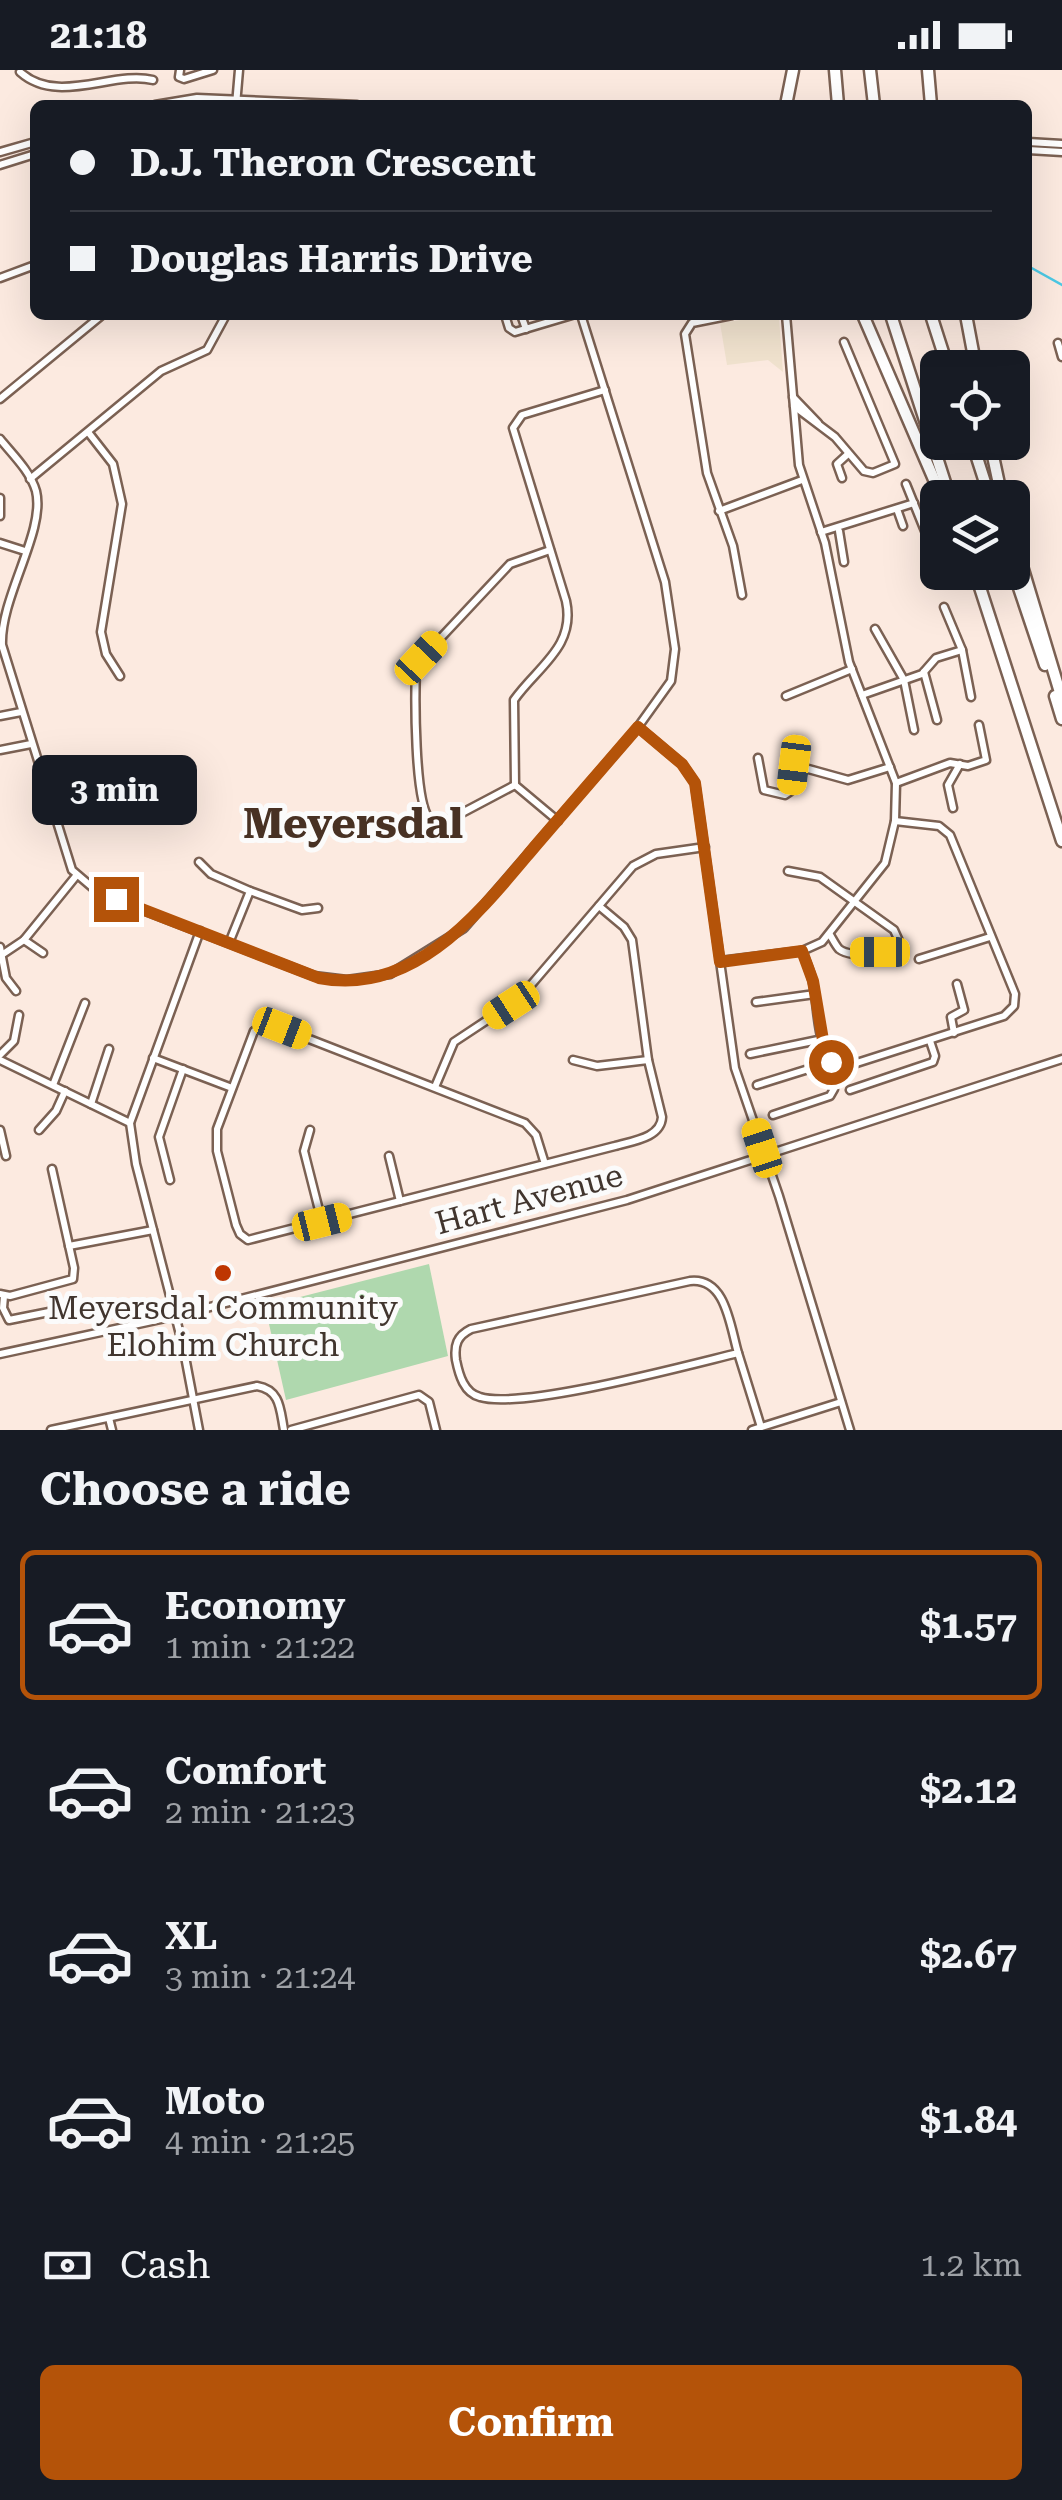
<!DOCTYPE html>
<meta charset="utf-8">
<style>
body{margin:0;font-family:"Roboto Serif",serif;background:#242831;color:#f1f3f6;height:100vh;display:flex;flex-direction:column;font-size:38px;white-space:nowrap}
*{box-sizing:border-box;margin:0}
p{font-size:32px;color:#9ea1a6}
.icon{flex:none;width:55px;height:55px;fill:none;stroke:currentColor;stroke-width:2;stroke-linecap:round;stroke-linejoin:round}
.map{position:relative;height:1360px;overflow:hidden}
.sheet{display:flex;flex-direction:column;background:#171b24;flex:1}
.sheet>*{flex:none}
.top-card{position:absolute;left:30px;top:30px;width:1002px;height:220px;border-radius:15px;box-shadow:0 10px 40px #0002;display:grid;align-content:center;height:220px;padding:0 40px;background:#171b24}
.tools{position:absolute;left:920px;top:280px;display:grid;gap:20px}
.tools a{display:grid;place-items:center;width:110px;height:110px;border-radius:15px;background:#171b24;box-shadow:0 10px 40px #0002;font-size:50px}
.end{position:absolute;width:45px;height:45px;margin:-22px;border:12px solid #b45309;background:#fff;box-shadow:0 0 0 5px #fff}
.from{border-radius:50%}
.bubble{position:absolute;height:70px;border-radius:15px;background:#171b24;box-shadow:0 10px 40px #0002;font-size:32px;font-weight:700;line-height:70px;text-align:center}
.car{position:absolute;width:30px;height:60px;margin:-30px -15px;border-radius:12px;box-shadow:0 0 8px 2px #0007;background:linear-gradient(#f5c518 24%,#345 0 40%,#f5c518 0 76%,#345 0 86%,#f5c518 0)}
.top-card b{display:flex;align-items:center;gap:35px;height:95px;font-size:38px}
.top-card b+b{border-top:2px solid #363941}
.top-card i{width:25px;height:25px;background:#f1f3f6}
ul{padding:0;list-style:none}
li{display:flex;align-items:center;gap:30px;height:150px;margin:0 20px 15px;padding:0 20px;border:5px solid transparent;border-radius:15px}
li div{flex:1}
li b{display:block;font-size:38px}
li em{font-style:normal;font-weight:700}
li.selected{border-color:#b45309}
li>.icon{width:90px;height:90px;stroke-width:1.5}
h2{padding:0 40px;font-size:45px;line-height:120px}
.pay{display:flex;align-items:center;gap:25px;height:110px;padding:0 40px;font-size:38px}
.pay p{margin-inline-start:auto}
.cta{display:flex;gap:20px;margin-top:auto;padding:20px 40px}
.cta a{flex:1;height:115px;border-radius:15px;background:#b45309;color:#fff;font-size:40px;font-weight:700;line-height:115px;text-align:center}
.status{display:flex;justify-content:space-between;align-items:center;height:70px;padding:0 50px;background:#171b24;direction:ltr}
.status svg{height:28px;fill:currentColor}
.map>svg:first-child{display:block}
</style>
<div class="status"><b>21:18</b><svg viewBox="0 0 49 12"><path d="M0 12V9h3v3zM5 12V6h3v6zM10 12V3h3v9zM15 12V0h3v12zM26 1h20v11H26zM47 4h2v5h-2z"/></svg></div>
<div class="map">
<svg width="1062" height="1360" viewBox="0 0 1062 1360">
<rect width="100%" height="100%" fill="#fceae0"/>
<path fill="#f0e2ce" d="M 775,245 L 779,248 L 783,302 L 768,290 L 727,295 L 720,253 Z"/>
<path fill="#afd8ae" d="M 429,1194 L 448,1286 L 286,1330 L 265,1236 Z"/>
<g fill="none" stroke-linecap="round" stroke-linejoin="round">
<path stroke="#4cc9e5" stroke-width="2.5" d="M 1028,196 L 1062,215"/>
<g stroke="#7b6153" stroke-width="11">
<g id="minor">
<path d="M 180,0 L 179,7 L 184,9 L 213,0"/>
<path d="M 20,2 C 58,36 113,0 153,10"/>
<path d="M 155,35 L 197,28 L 357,35"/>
<path d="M 236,35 L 239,0"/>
<path d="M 1028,72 L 1062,74"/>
<path d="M 1028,80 L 1062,82"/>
<path d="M 0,82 L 35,72"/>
<path d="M 0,95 L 35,84"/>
<path d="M 0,208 L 35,195"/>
<path d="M 505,245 L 509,258 L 515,262 L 572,245"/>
<path d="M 521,245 L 526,259"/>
<path d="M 732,245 L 692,253 L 685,264 L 707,403 L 733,476 L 742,525"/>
<path d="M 1058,273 L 1062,287"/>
<path d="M 793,327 L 818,353"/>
<path d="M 0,329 L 102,245"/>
<path d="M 794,336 L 835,367 L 864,401 L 873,403 L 895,394 L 844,272"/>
<path d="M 88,362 L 113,394 L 122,434 L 101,562 L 106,584 L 120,606"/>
<path d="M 0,369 C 13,385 30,401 36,421 C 46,461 0,527 2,575 L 72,800 L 99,823 L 314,906 L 347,910 L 390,904 L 464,858 L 638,657 L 671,611 L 675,579 L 665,512 L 581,245"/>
<path d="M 842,408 L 837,394 L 848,384"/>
<path d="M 30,409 L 161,301 L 207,280 L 226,245"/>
<path d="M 906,414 L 927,466"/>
<path d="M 0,428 L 0,446"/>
<path d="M 897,439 L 903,456"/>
<path d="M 719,441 L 802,410"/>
<path d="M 839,461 L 844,492"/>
<path d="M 821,462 L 914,433"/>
<path d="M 0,473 L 25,481"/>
<path d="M 875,559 L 904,610 L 914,660"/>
<path d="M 962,580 L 971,627"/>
<path d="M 924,602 L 937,650"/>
<path d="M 862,625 L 922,604 L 936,588 L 962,580 L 944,537"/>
<path d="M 786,626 L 852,599"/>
<path d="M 0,646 L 21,642"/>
<path d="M 638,657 L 682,694 L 695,713 L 735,998 L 779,1126 L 850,1360"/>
<path d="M 0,680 L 31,674"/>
<path d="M 758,688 L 764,720 L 785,725 L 791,721 L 794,695 L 848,710 L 890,697"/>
<path d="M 896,713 L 950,693 L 968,696 L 986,690 L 979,655"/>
<path d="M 515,715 L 445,752 C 438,753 436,754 430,749 C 414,734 415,623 416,598 L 421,589 L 510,494 L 550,480"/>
<path d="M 953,738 L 948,715 L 960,694"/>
<path d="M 558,751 L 515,715 L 514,630 C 537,597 576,577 566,531 L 513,358 L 522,345 L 605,320"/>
<path d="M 199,792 L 211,804 L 250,821 L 229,873"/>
<path d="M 788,801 L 820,807 L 894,860 L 899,871 C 892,885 852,889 839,879 C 836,876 832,868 830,865"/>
<path d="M 250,821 L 302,840 L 318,838"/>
<path d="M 24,870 L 43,883"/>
<path d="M 0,877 L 6,908 L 16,921"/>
<path d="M 802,881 C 806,892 811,902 813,913 C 819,937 815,985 841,998 L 1004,946 L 1014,936 L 1015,924 L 950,765 L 939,756 L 895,751"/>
<path d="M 0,886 L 24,870 L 76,806"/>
<path d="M 919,889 L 990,867"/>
<path d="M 720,891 L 802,881 L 822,872 L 885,793 L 895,751 L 896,713 L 849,592 L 825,473 L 799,395 L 786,245"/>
<path d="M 756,932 L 815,924"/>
<path d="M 954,963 L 951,947 L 964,940 L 957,914"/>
<path d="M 750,984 L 823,969"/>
<path d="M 0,985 L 14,971 L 19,945"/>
<path d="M 153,988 L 232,1018"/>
<path d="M 0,990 L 130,1053"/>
<path d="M 573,990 L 597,996 L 648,990"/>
<path d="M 53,1015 L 85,933"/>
<path d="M 757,1015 L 831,992"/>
<path d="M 435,1017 L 454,972 L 519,929 L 633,796 L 656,784 L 705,777"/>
<path d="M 850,1020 L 933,992 L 935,986 L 930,971"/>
<path d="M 91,1034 L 109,979"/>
<path d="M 773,1045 L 830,1026 L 834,1019 L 832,994"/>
<path d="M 0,1060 L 6,1086"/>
<path d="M 39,1060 L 56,1041 L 65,1021"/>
<path d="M 310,1060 L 304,1081 L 322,1152"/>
<path d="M 389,1086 L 400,1131"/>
<path d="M 545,1094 L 536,1065 L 525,1053 L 268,953 L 254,961 L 217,1059 L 217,1081 L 236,1155 L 240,1164 L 248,1170 L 615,1076 C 632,1071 661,1068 662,1047 L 648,990 L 632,870 L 624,857 L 599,836"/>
<path d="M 170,1110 L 159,1067 L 183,999"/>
<path d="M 69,1176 L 153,1160"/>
<path d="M 690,1211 C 726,1207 730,1256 738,1283 C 688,1295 522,1340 480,1327 C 464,1323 459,1305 456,1290 C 454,1275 457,1266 471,1259 Z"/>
<path d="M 0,1224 L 10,1226 L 73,1209 L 74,1198 L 52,1099"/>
<path d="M 4,1226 L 3,1238 L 9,1250 L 74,1237"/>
<path d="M 738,1283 L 761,1357"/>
<path d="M 0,1284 L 175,1246 L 627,1130 L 1062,989"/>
<path d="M 109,1348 L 112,1360"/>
<path d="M 51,1360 L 257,1316 C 281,1320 280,1340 284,1360"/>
<path d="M 199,1360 L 183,1276 L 136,1094 L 130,1053 L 200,861"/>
<path d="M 291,1360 L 419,1325 L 429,1332 L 436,1360"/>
<path d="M 752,1360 L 841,1332"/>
</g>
</g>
<g stroke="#7b6153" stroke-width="15">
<g id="highway">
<path d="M 835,0 L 838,35"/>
<path d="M 870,0 L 874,35"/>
<path d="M 928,0 L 931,35"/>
<path d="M 786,35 L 793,0"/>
<path d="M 863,245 L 942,428"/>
<path d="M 891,245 L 950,428"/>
<path d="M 931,245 L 948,298"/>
<path d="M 966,245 L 976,298"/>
<path d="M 972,372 L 990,428"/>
<path d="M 990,372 L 1002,428"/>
<path d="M 1012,463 L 1062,629"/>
<path d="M 1012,497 L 1045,595"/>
<path d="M 975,502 L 1062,771"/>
<path d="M 1055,626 L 1062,649"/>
</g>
</g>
<use href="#minor" stroke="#fff" stroke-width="6"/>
<use href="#highway" stroke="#fff" stroke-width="10"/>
</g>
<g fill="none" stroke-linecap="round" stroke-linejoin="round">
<path stroke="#b45309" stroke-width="12" d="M 116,829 L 319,908 C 416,927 482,839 537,774 C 571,735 604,696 638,657 L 682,694 L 695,713 L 720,892 L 802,881 L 813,911 L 823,970 L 831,992"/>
</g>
<circle fill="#be3602" stroke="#fbfbfb" stroke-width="4" cx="223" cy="1203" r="10"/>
<g text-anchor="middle" stroke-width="10" stroke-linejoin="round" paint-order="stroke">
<g font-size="32" fill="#41352e" stroke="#fbfbfb">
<text transform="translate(529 1129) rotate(-15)" y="11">Hart Avenue</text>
</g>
<g font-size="32" fill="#41352e" stroke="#fbfbfb">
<text x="223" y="1249">Meyersdal Community<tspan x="223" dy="37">Elohim Church</tspan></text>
</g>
<g font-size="42" font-weight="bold" fill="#483123" stroke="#fbfbfb">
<text x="353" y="768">Meyersdal</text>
</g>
</g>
</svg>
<div class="tools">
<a><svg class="icon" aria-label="locate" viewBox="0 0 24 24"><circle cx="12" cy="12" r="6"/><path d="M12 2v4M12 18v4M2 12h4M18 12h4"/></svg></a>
<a><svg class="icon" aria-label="layers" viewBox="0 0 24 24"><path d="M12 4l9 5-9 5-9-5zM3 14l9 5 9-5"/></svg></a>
</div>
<i class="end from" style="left:831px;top:992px"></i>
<i class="end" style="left:116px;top:829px"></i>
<div class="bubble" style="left:32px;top:685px;width:165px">3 min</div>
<i class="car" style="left:421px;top:588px;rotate:43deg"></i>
<i class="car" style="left:794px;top:695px;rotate:187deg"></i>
<i class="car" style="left:880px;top:882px;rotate:270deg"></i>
<i class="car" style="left:511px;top:935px;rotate:237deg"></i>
<i class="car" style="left:282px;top:958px;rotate:111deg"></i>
<i class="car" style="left:762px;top:1078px;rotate:342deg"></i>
<i class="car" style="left:322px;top:1152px;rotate:76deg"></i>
<div class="top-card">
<b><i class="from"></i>D.J. Theron Crescent</b>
<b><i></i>Douglas Harris Drive</b>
</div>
</div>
<section class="sheet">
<h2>Choose a ride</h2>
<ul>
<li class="selected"><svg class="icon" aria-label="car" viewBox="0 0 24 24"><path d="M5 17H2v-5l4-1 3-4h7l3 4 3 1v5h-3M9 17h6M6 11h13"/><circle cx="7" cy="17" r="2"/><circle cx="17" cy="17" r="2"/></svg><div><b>Economy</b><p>1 min · 21:22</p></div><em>$1.57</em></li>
<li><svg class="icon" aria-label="car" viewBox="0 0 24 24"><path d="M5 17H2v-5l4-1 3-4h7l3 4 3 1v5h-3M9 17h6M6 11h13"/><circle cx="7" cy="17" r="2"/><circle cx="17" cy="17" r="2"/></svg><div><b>Comfort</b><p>2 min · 21:23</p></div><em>$2.12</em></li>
<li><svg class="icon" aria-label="car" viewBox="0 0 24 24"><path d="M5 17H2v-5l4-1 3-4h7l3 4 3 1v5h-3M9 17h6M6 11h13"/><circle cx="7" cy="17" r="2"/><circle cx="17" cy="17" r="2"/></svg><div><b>XL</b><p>3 min · 21:24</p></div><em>$2.67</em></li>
<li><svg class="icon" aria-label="car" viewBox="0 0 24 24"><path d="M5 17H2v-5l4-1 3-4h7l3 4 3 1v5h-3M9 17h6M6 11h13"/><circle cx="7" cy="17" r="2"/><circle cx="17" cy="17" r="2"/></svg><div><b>Moto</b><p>4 min · 21:25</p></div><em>$1.84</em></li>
</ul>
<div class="pay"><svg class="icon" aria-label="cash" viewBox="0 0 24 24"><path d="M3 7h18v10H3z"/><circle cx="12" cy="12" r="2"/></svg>Cash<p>1.2 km</p></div>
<div class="cta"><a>Confirm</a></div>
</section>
